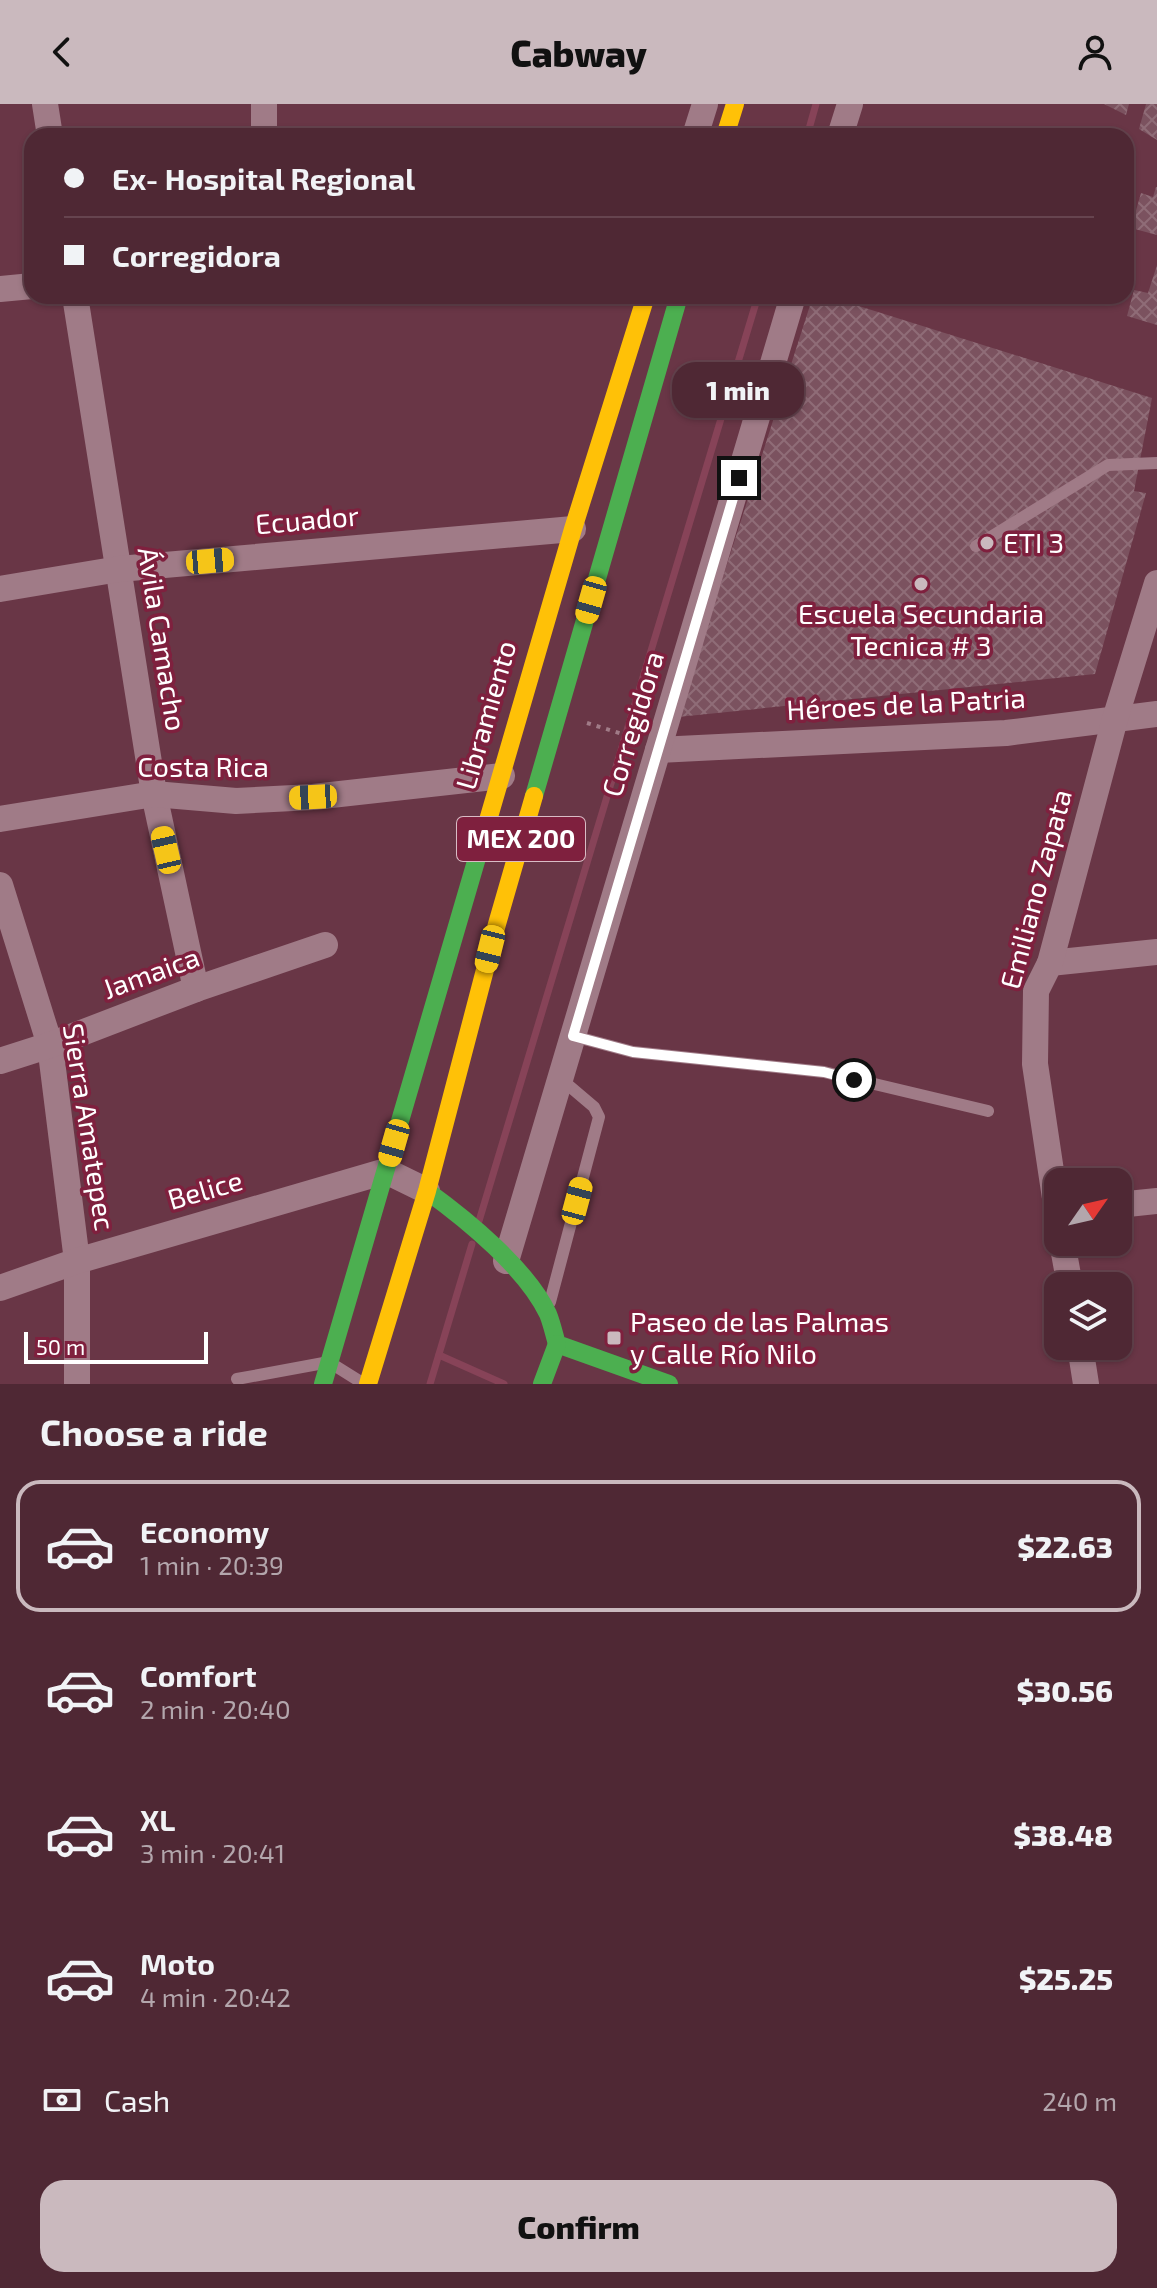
<!DOCTYPE html>
<meta charset="utf-8">
<style>
body{margin:0;font-family:"Exo 2",sans-serif;background:#55303c;color:#f1f3f6;height:100vh;display:flex;flex-direction:column;font-size:30px;white-space:nowrap}
*{box-sizing:border-box;margin:0}
p{font-size:26px;color:#b3a6ac}
.icon{flex:none;width:44px;height:44px;fill:none;stroke:currentColor;stroke-width:2;stroke-linecap:round;stroke-linejoin:round}
.map{position:relative;height:1280px;overflow:hidden}
.side{display:flex;flex-direction:column;background:#4f2834;flex:1}
.side>*{flex:none}
.top-card{position:absolute;left:24px;top:24px;width:1110px;height:176px;border-radius:24px;box-shadow:0 2px 6px #0004,0 0 0 2px #66444f;display:grid;align-content:center;height:176px;padding:0 40px;background:#4f2834}
.needle{width:52px;rotate:56deg}
.buttons{position:absolute;left:1044px;top:1064px;display:grid;gap:16px}
.buttons a{display:grid;place-items:center;width:88px;height:88px;border-radius:16px;background:#4f2834;box-shadow:0 2px 6px #0004,0 0 0 2px #66444f;font-size:40px}
.scale{position:absolute;left:24px;bottom:20px;width:184px;box-sizing:border-box;padding-left:8px;border:4px solid #fff;border-top:0;font-size:22px;line-height:28px;white-space:nowrap;color:#fff;-webkit-text-stroke:6px #7f203e;paint-order:stroke}
.end{position:absolute;width:36px;height:36px;margin:-18px;border:10px solid #fff;background:#111;box-shadow:0 0 0 4px #111}
.from{border-radius:50%}
.bubble{position:absolute;height:56px;border-radius:24px;background:#4f2834;box-shadow:0 2px 6px #0004,0 0 0 2px #66444f;font-size:26px;font-weight:800;line-height:56px;text-align:center}
.car{position:absolute;width:24px;height:48px;margin:-24px -12px;border-radius:10px;box-shadow:0 0 6px 2px #0007;background:linear-gradient(#f5c518 24%,#345 0 40%,#f5c518 0 76%,#345 0 86%,#f5c518 0)}
.top-card b{display:flex;align-items:center;gap:28px;height:76px;font-size:30px}
.top-card b+b{border-top:2px solid #66444f}
.top-card i{width:20px;height:20px;background:#f1f3f6}
ul{padding:0;list-style:none}
li{display:flex;align-items:center;gap:24px;height:132px;margin:0 16px 12px;padding:0 24px;border:4px solid transparent;border-radius:24px}
li div{flex:1}
li b{display:block;font-size:30px}
li em{font-style:normal;font-weight:800}
li.current{border-color:#cab9be}
li>.icon{width:72px;height:72px;stroke-width:1.5}
h2{padding:0 40px;font-size:36px;line-height:96px}
.pay{display:flex;align-items:center;gap:20px;height:88px;padding:0 40px;font-size:30px}
.pay p{margin-inline-start:auto}
.action{display:flex;gap:16px;margin-top:auto;padding:16px 40px}
.action a{flex:1;height:92px;border-radius:24px;background:#cab9be;color:#111;font-size:32px;font-weight:800;line-height:92px;text-align:center}
header{display:flex;justify-content:space-between;align-items:center;height:104px;padding:0 40px;background:#cab9be;color:#111;font-size:36px;font-weight:800}
.map>svg:first-child{display:block}
</style>
<header><svg class="icon" aria-label="back" viewBox="0 0 24 24"><path d="M15 5l-7 7 7 7"/></svg>Cabway<svg class="icon" aria-label="person" viewBox="0 0 24 24"><circle cx="12" cy="8" r="4"/><path d="M4 21q1-7 8-7t8 7"/></svg></header>
<div class="map">
<svg width="1157" height="1280" viewBox="0 0 1157 1280">
<defs>
<pattern id="building-cross-hatch" width="8" height="8" patternUnits="userSpaceOnUse" patternTransform="scale(2)"><rect width="8" height="8" fill="#7b525f"/><path d="M0 0l8 8M0 8l8-8" fill="none" stroke="#8f6c77"/></pattern>
</defs>
<rect width="100%" height="100%" fill="#693646"/>
<g fill="none" stroke-linecap="round" stroke-linejoin="round">
<g stroke="#874358" stroke-width="7">
<path d="M 807,32 L 816,0"/>
<path d="M 479,1117 L 758,192"/>
<path d="M 439,1251 L 504,1280"/>
<path d="M 430,1280 L 472,1140"/>
</g>
</g>
<g fill="url(#building-cross-hatch)">
<path d="M 1104,0 L 1129,0 L 1126,11 Z"/>
<path d="M 1146,0 L 1157,0 L 1157,36 L 1139,25 Z"/>
<path d="M 1156,83 L 1157,83 L 1157,131 L 1131,124 L 1141,89 L 1153,93 Z"/>
<path d="M 1157,161 L 1157,221 L 1127,212 L 1134,186 L 1148,189 Z"/>
<path d="M 813,192 L 827,192 L 1152,294 L 1134,387 L 1146,389 L 1095,570 L 678,613 Z"/>
</g>
<g fill="none" stroke-linecap="round" stroke-linejoin="round">
<path stroke="#a07b87" stroke-width="4" stroke-dasharray="4 6" stroke-linecap="butt" d="M 587,619 L 635,634"/>
<g stroke="#a07b87" stroke-width="12">
<path d="M 976,442 L 1108,361 L 1157,359"/>
<path d="M 573,932 L 633,948 L 824,968 L 988,1007"/>
<path d="M 550,1198 L 599,1013 L 594,1003 L 561,975"/>
<path d="M 237,1275 L 329,1258 L 361,1278"/>
</g>
<g stroke="#a07b87" stroke-width="26">
<path d="M 45,0 L 50,32"/>
<path d="M 264,32 L 264,0"/>
<path d="M 695,32 L 705,0"/>
<path d="M 840,32 L 850,0"/>
<path d="M 0,185 L 32,182"/>
<path d="M 75,192 L 154,690 L 196,885"/>
<path d="M 0,485 L 119,465 L 573,425"/>
<path d="M 658,646 L 1006,629 L 1157,610"/>
<path d="M 0,715 L 154,690 L 236,697 L 313,693 L 502,672"/>
<path d="M 0,781 L 50,941 L 77,1157 L 77,1280"/>
<path d="M 1050,859 L 1157,848"/>
<path d="M 0,957 L 50,941 L 196,885 L 325,841"/>
<path d="M 1118,1101 L 1157,1097"/>
<path d="M 1058,1114 L 1035,960 L 1036,887 L 1050,859 L 1115,615 L 1157,479"/>
<path d="M 1062,1138 L 1070,1182"/>
<path d="M 506,1157 L 793,192"/>
<path d="M 0,1184 L 77,1157 L 386,1067 L 427,1087"/>
<path d="M 1080,1242 L 1086,1280"/>
</g>
<g stroke="#4caf50" stroke-width="18">
<path d="M 534,692 L 679,192"/>
<path d="M 427,1087 C 467,1116 527,1165 548,1210 C 552,1220 554,1230 557,1240 L 669,1280"/>
<path d="M 323,1280 L 484,730"/>
<path d="M 542,1280 L 557,1240"/>
</g>
<g stroke="#ffc107" stroke-width="18">
<path d="M 725,32 L 735,0"/>
<path d="M 484,730 L 573,425 L 646,192"/>
<path d="M 368,1280 L 427,1087 L 497,820 L 534,692"/>
</g>
</g>
<g fill="none" stroke-linecap="round" stroke-linejoin="round">
<path stroke="#fff" stroke-width="10" d="M 739,374 L 573,932 L 633,948 L 824,968 L 854,976"/>
</g>
<g fill="#cab9be" stroke="#7f203e" stroke-width="3">
<circle cx="987" cy="439" r="8"/>
<circle cx="921" cy="480" r="8"/>
<rect x="606" y="1226" width="16" height="16" rx="4"/>
</g>
<g text-anchor="middle" stroke-width="7" stroke-linejoin="round" paint-order="stroke">
<rect fill="#7f203e" stroke="#d9bcc5" stroke-width="2" x="457" y="713" width="128" height="44" rx="6"/>
<g font-size="26" font-weight="bold" fill="#fff">
<text x="521" y="744">MEX 200</text>
</g>
<g font-size="28" fill="#fff" stroke="#7f203e">
<text transform="translate(307 416) rotate(-5)" y="10">Ecuador</text>
<text transform="translate(162 535) rotate(81)" y="10">Ávila Camacho</text>
<text transform="translate(906 600) rotate(-3)" y="10">Héroes de la Patria</text>
<text transform="translate(486 611) rotate(-74)" y="10">Libramiento</text>
<text transform="translate(633 620) rotate(-73)" y="10">Corregidora</text>
<text x="203" y="673">Costa Rica</text>
<text transform="translate(1036 785) rotate(-75)" y="10">Emiliano Zapata</text>
<text transform="translate(151 869) rotate(-20)" y="10">Jamaica</text>
<text transform="translate(89 1023) rotate(81)" y="10">Sierra Amatepec</text>
<text transform="translate(205 1086) rotate(-16)" y="10">Belice</text>
</g>
<g font-size="28" fill="#fff" stroke="#7f203e" text-anchor="start">
<text x="1003" y="449">ETI 3</text>
<text x="921" y="520" text-anchor="middle">Escuela Secundaria<tspan x="921" dy="32">Tecnica # 3</tspan></text>
<text x="630" y="1228">Paseo de las Palmas<tspan x="630" dy="32">y Calle Río Nilo</tspan></text>
</g>
</g>
</svg>
<div class="buttons">
<a><svg class="needle" viewBox="-14 -14 28 28"><path d="M0-13l5 13h-10z" fill="#e53935"/><path d="M0 13l5-13h-10z" fill="#b3a6ac"/></svg></a>
<a><svg class="icon" aria-label="layers" viewBox="0 0 24 24"><path d="M12 4l9 5-9 5-9-5zM3 14l9 5 9-5"/></svg></a>
</div>
<div class="scale">50 m</div>
<i class="end from" style="left:854px;top:976px"></i>
<i class="end" style="left:739px;top:374px"></i>
<div class="bubble" style="left:672px;top:258px;width:132px">1 min</div>
<i class="car" style="left:210px;top:457px;rotate:85deg"></i>
<i class="car" style="left:591px;top:496px;rotate:196deg"></i>
<i class="car" style="left:313px;top:693px;rotate:267deg"></i>
<i class="car" style="left:166px;top:746px;rotate:347deg"></i>
<i class="car" style="left:490px;top:845px;rotate:194deg"></i>
<i class="car" style="left:394px;top:1039px;rotate:196deg"></i>
<i class="car" style="left:577px;top:1097px;rotate:15deg"></i>
<div class="top-card">
<b><i class="from"></i>Ex- Hospital Regional</b>
<b><i></i>Corregidora</b>
</div>
</div>
<section class="side">
<h2>Choose a ride</h2>
<ul>
<li class="current"><svg class="icon" aria-label="car" viewBox="0 0 24 24"><path d="M5 17H2v-5l4-1 3-4h7l3 4 3 1v5h-3M9 17h6M6 11h13"/><circle cx="7" cy="17" r="2"/><circle cx="17" cy="17" r="2"/></svg><div><b>Economy</b><p>1 min · 20:39</p></div><em>$22.63</em></li>
<li><svg class="icon" aria-label="car" viewBox="0 0 24 24"><path d="M5 17H2v-5l4-1 3-4h7l3 4 3 1v5h-3M9 17h6M6 11h13"/><circle cx="7" cy="17" r="2"/><circle cx="17" cy="17" r="2"/></svg><div><b>Comfort</b><p>2 min · 20:40</p></div><em>$30.56</em></li>
<li><svg class="icon" aria-label="car" viewBox="0 0 24 24"><path d="M5 17H2v-5l4-1 3-4h7l3 4 3 1v5h-3M9 17h6M6 11h13"/><circle cx="7" cy="17" r="2"/><circle cx="17" cy="17" r="2"/></svg><div><b>XL</b><p>3 min · 20:41</p></div><em>$38.48</em></li>
<li><svg class="icon" aria-label="car" viewBox="0 0 24 24"><path d="M5 17H2v-5l4-1 3-4h7l3 4 3 1v5h-3M9 17h6M6 11h13"/><circle cx="7" cy="17" r="2"/><circle cx="17" cy="17" r="2"/></svg><div><b>Moto</b><p>4 min · 20:42</p></div><em>$25.25</em></li>
</ul>
<div class="pay"><svg class="icon" aria-label="cash" viewBox="0 0 24 24"><path d="M3 7h18v10H3z"/><circle cx="12" cy="12" r="2"/></svg>Cash<p>240 m</p></div>
<div class="action"><a>Confirm</a></div>
</section>
